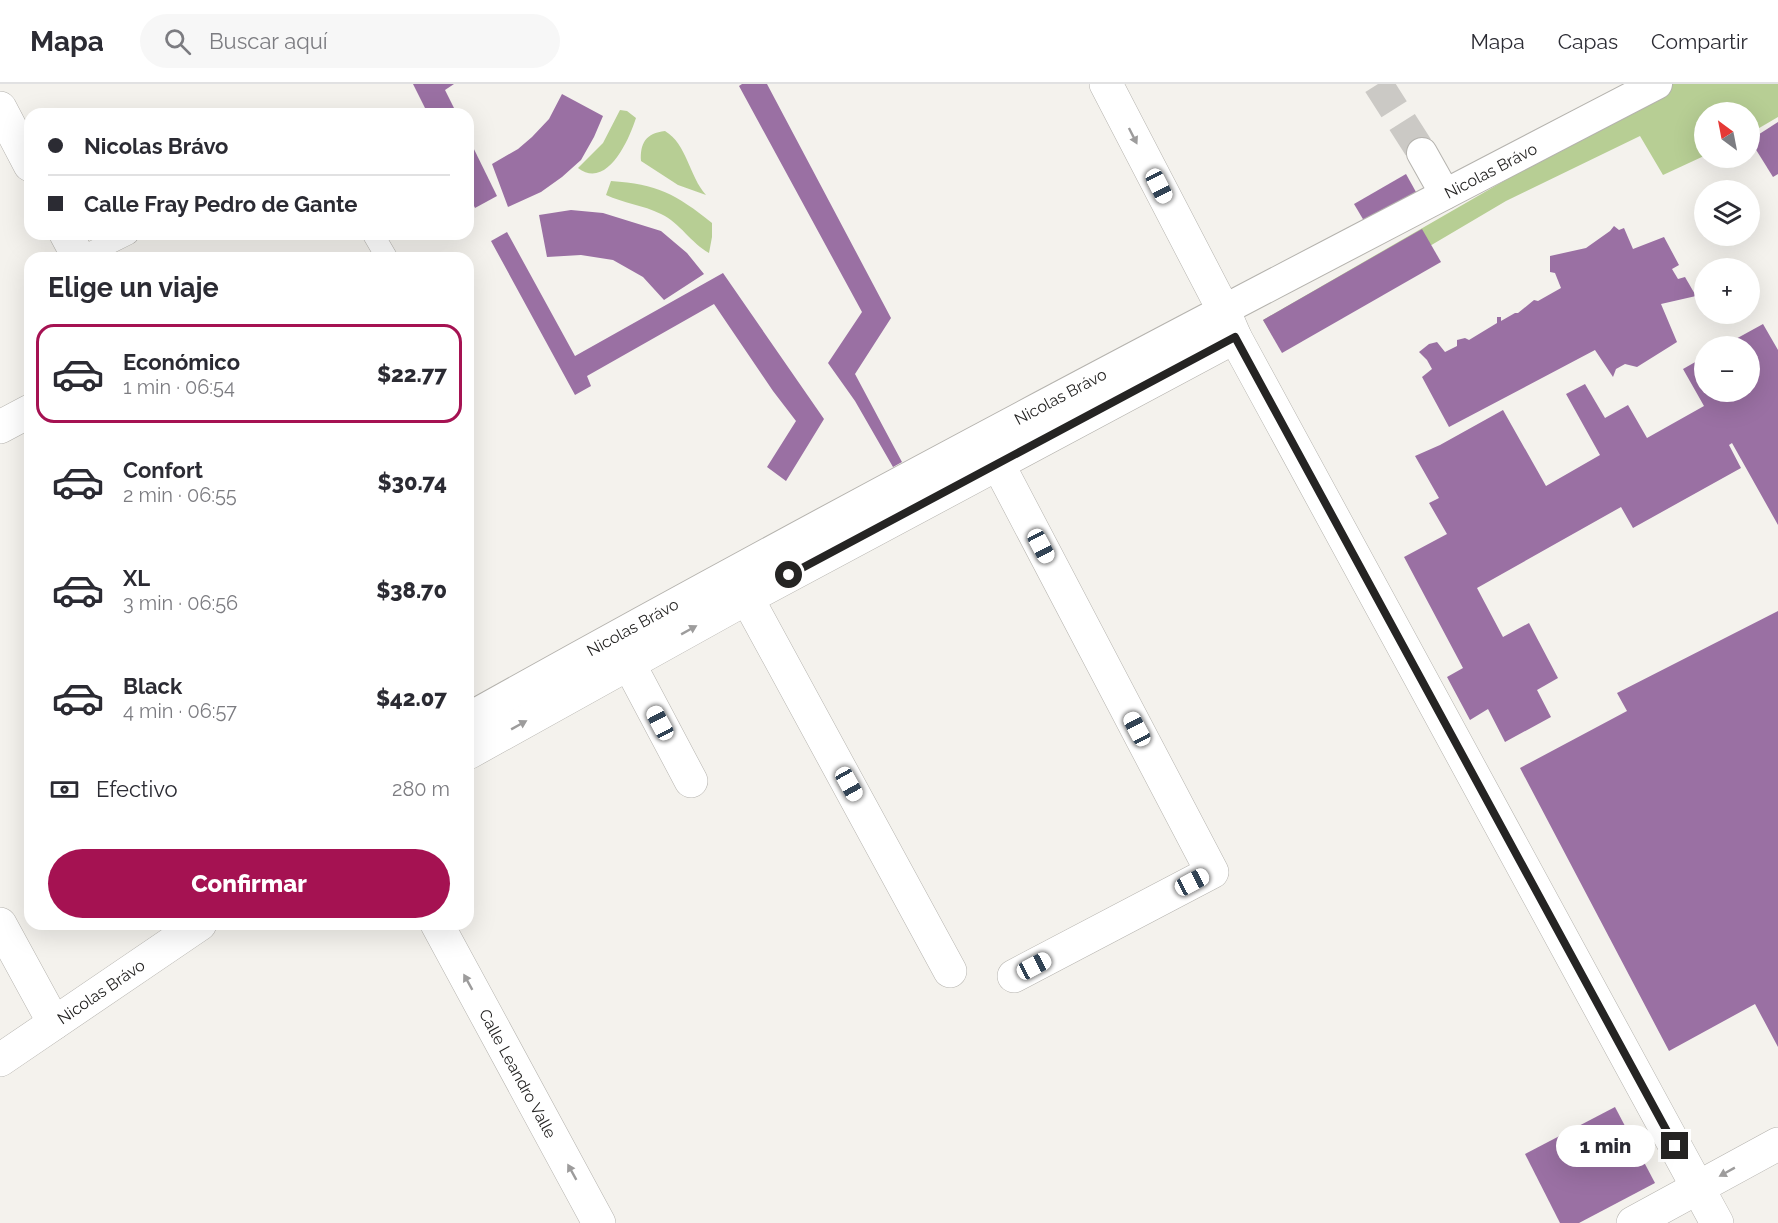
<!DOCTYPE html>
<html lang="es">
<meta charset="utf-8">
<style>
body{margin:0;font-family:Raleway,sans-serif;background:#f7f7f7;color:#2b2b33;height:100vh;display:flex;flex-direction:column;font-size:22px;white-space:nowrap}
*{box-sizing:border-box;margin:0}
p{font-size:20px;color:#7c7c81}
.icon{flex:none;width:33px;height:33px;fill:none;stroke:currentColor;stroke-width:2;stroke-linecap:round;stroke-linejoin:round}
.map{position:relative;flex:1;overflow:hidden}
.details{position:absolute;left:24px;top:168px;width:450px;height:678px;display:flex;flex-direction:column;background:#fff;border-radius:18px;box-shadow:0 6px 24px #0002}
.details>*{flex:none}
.banner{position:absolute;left:24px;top:24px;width:450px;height:132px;border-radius:18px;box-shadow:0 6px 24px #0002;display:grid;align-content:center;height:132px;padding:0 24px;background:#fff}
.needle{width:39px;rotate:328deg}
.controls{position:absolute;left:1694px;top:18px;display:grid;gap:12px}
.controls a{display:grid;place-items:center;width:66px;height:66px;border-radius:50%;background:#fff;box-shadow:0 6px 24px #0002;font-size:30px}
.end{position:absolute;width:27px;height:27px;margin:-14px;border:8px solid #252423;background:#fff;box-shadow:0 0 0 3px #fff}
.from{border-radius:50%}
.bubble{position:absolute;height:42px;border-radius:21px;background:#fff;box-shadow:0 6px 24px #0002;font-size:20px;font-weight:800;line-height:42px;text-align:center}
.car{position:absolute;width:18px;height:36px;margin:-18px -9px;border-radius:8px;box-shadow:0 0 4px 2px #0007;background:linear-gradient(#fff 24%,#345 0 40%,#fff 0 76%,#345 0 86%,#fff 0)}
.banner b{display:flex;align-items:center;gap:21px;height:57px;font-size:22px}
.banner b+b{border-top:2px solid #e1e1e2}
.banner i{width:15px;height:15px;background:#2b2b33}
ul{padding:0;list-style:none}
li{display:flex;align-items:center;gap:18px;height:99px;margin:0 12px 9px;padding:0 12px;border:3px solid transparent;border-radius:18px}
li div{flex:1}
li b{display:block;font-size:22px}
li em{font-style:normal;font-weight:800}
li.on{border-color:#a51252}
li>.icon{width:54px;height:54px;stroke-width:1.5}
h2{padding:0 24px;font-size:27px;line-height:72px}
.pay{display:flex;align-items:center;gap:15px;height:66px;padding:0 24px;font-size:22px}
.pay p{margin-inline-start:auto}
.button{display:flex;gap:12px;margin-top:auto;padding:12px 24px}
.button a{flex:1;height:69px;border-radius:36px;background:#a51252;color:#fff;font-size:24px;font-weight:800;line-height:69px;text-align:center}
header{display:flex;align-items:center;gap:36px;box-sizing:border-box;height:84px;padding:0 30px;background:#fff;border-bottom:2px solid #e1e1e2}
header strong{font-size:28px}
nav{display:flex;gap:33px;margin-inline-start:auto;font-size:21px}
.search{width:420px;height:54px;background:#f7f7f7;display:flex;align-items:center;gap:15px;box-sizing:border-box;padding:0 21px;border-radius:33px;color:#7c7c81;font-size:22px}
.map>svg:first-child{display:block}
</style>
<header>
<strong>Mapa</strong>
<div class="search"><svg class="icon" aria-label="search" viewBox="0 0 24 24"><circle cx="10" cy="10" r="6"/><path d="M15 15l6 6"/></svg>Buscar aquí</div>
<nav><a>Mapa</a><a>Capas</a><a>Compartir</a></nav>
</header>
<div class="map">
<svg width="1778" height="1139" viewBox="0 0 1778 1139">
<rect width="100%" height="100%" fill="#f4f2ed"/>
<g fill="#b7ce94">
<path d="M 1672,0 L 1778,0 L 1778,33 L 1749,50 L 1749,28 L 1704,28 L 1704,72 L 1663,91 L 1640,52 L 1506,117 L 1274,254 L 1263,236 Z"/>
<path d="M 620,26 L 627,27 L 636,34 C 629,56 607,106 578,84 L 603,59 Z"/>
<path d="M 665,47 C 687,60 689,92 706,111 L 678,101 L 641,77 C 640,59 646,49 665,47 Z"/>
<path d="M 611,97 C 657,100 676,110 712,139 L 712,153 L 709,169 C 691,159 680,139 661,130 C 643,121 623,119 606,111 Z"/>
</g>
<g fill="#9a70a3">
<path d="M 413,0 L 454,0 L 445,6 L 457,30 L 428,30 Z"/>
<path d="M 742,0 L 767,0 L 891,234 L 855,290 L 902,378 L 893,383 L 855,317 L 828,279 L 862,228 L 739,2 Z"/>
<path d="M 562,10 L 603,32 L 594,53 L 581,76 L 562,93 L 541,108 L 508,123 L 492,80 L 518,65 L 532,53 L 549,35 Z"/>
<path d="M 1778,38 L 1778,90 L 1773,93 L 1750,56 Z"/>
<path d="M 468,53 L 497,112 L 475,124 L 468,110 Z"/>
<path d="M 1406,90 L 1421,117 L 1370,147 L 1354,120 Z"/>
<path d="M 571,126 L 603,129 L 661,147 L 687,169 L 704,190 L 664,216 L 643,193 L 613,176 L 581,171 L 547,173 L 539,131 Z"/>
<path d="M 1614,142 L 1619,146 L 1624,144 L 1633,165 L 1664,153 L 1679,181 L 1672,185 L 1678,195 L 1685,193 L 1696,212 L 1661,220 L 1677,258 L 1637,283 L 1625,280 L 1616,285 L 1613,293 L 1595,266 L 1449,343 L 1422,293 L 1432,285 L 1427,276 L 1419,268 L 1429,260 L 1437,258 L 1445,268 L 1457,262 L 1457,256 L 1465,254 L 1469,256 L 1497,239 L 1497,233 L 1501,233 L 1501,237 L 1515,229 L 1518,229 L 1534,216 L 1538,217 L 1561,204 L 1555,189 L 1550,188 L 1550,172 L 1586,164 L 1610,147 Z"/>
<path d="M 1422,145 L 1441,178 L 1282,269 L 1263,236 Z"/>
<path d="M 507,148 L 575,272 L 723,189 L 824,335 L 786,397 L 767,383 L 796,337 L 773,307 L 714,220 L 587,292 L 591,302 L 575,311 L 491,157 Z"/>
<path d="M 1763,240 L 1778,266 L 1778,441 L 1732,359 L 1729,361 L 1741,384 L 1633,444 L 1621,423 L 1477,504 L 1503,553 L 1529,539 L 1558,594 L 1537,606 L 1551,633 L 1505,658 L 1488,625 L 1470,636 L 1447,593 L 1463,584 L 1404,473 L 1447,450 L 1429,419 L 1439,414 L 1415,372 L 1440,361 L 1503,326 L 1546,402 L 1600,371 L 1566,310 L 1585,300 L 1605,334 L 1628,321 L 1647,354 L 1704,322 L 1683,285 L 1704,273 L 1704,308 L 1749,308 L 1749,262 L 1723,262 Z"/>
<path d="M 1778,527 L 1778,963 L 1755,920 L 1669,967 L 1520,684 L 1627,627 L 1617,609 Z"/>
<path d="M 1615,1023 L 1655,1099 L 1579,1139 L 1560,1139 L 1525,1070 Z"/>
</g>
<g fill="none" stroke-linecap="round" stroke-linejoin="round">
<path stroke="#cbc9c5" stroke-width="30" stroke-dasharray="30 15" stroke-linecap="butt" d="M 1378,0 L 1422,69"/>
<g stroke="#b5b3ae" stroke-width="22">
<g id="service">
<path d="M 373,150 L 387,174"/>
<path d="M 80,174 L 128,150"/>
</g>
</g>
<g stroke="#b5b3ae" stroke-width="32">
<g id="pedestrian">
<path d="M 1422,69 L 1445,110"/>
<path id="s1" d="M 468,634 C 860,415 1258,207 1657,0"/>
</g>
</g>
<g stroke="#b5b3ae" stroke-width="34">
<g id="minor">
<path d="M 0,343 L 30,327"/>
<path d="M 998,380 L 1212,788 L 1014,892"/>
<path d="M 747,514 L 950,887"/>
<path d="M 629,580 L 691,697"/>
<path d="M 0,840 L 54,939"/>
</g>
</g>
<g stroke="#b5b3ae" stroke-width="34">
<g id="tertiary">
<path d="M 0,24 L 30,81"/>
<path d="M 66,150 L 79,174"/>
<path d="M 468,669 L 747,514 L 1235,253"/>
<path id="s2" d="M 437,840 L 599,1139"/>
<path id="s3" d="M 0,976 L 200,840"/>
</g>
</g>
<g stroke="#b5b3ae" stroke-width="34">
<g id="secondary">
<path d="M 1106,0 L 1223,225 L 1235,253 L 1717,1139"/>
<path d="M 1633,1139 L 1778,1060"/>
</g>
</g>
<use href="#service" stroke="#fff" stroke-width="21"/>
<use href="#pedestrian" stroke="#fff" stroke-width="30"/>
<use href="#minor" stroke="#fff" stroke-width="33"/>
<use href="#tertiary" stroke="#fff" stroke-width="33"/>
<use href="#secondary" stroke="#fff" stroke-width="33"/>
</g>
<defs><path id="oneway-solid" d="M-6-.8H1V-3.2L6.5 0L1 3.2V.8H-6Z" transform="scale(1.5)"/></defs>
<g fill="#9d9c9c">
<use href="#oneway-solid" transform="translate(1133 52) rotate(63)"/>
<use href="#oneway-solid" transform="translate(689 546) rotate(-29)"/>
<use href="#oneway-solid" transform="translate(519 641) rotate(-29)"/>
<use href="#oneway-solid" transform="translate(468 898) rotate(-119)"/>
<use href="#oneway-solid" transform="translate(572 1088) rotate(-119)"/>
<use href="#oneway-solid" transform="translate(1727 1088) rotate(151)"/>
</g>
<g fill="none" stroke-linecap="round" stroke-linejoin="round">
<path stroke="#252423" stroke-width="8" d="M 789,491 L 1235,253 L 1675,1062"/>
</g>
<g text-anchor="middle" stroke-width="4.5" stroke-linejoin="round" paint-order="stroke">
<g font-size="16" fill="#252423" stroke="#f4f2ed">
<text dy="6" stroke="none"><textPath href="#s1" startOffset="1160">Nicolas Brávo</textPath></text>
<text dy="6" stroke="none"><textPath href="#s1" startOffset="674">Nicolas Brávo</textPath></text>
<text dy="6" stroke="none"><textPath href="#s1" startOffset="188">Nicolas Brávo</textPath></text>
<text dy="6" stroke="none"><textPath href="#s3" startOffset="122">Nicolas Brávo</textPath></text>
<text dy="6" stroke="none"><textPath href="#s2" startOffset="170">Calle Leandro Valle</textPath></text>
</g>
</g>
</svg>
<div class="controls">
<a><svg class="needle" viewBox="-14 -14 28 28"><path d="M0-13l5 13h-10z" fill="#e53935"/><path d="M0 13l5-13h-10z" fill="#7c7c81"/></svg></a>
<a><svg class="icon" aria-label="layers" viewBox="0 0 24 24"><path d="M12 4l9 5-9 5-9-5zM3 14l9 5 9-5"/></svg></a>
<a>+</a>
<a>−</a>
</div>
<i class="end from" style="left:789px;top:491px"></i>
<i class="end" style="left:1675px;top:1062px"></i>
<div class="bubble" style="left:1556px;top:1041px;width:99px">1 min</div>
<i class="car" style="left:1159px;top:102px;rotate:153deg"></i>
<i class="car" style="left:1041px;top:462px;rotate:152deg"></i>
<i class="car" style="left:660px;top:639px;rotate:332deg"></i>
<i class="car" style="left:1137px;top:645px;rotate:332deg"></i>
<i class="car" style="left:849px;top:700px;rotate:151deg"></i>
<i class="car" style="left:1192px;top:798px;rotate:62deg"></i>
<i class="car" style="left:1034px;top:882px;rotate:62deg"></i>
<div class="banner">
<b><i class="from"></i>Nicolas Brávo</b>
<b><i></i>Calle Fray Pedro de Gante</b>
</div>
<section class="details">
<h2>Elige un viaje</h2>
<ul>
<li class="on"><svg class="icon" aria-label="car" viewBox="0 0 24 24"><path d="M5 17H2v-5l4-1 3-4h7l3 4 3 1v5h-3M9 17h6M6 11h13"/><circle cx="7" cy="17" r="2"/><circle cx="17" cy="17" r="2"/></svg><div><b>Económico</b><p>1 min · 06:54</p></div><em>$22.77</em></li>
<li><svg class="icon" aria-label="car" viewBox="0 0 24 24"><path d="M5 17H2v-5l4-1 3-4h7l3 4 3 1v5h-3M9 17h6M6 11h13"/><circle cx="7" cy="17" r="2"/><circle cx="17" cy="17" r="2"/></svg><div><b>Confort</b><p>2 min · 06:55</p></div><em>$30.74</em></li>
<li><svg class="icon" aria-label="car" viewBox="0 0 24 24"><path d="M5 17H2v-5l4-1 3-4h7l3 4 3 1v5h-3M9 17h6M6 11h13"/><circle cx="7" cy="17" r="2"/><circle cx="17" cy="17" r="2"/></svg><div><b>XL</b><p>3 min · 06:56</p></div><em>$38.70</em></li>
<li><svg class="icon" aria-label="car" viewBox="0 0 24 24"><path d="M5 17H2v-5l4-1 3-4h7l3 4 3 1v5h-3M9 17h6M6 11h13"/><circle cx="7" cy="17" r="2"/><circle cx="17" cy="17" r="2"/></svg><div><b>Black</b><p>4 min · 06:57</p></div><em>$42.07</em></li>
</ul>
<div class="pay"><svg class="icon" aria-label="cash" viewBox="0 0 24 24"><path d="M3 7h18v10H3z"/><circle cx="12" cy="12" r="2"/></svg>Efectivo<p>280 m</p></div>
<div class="button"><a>Confirmar</a></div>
</section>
</div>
